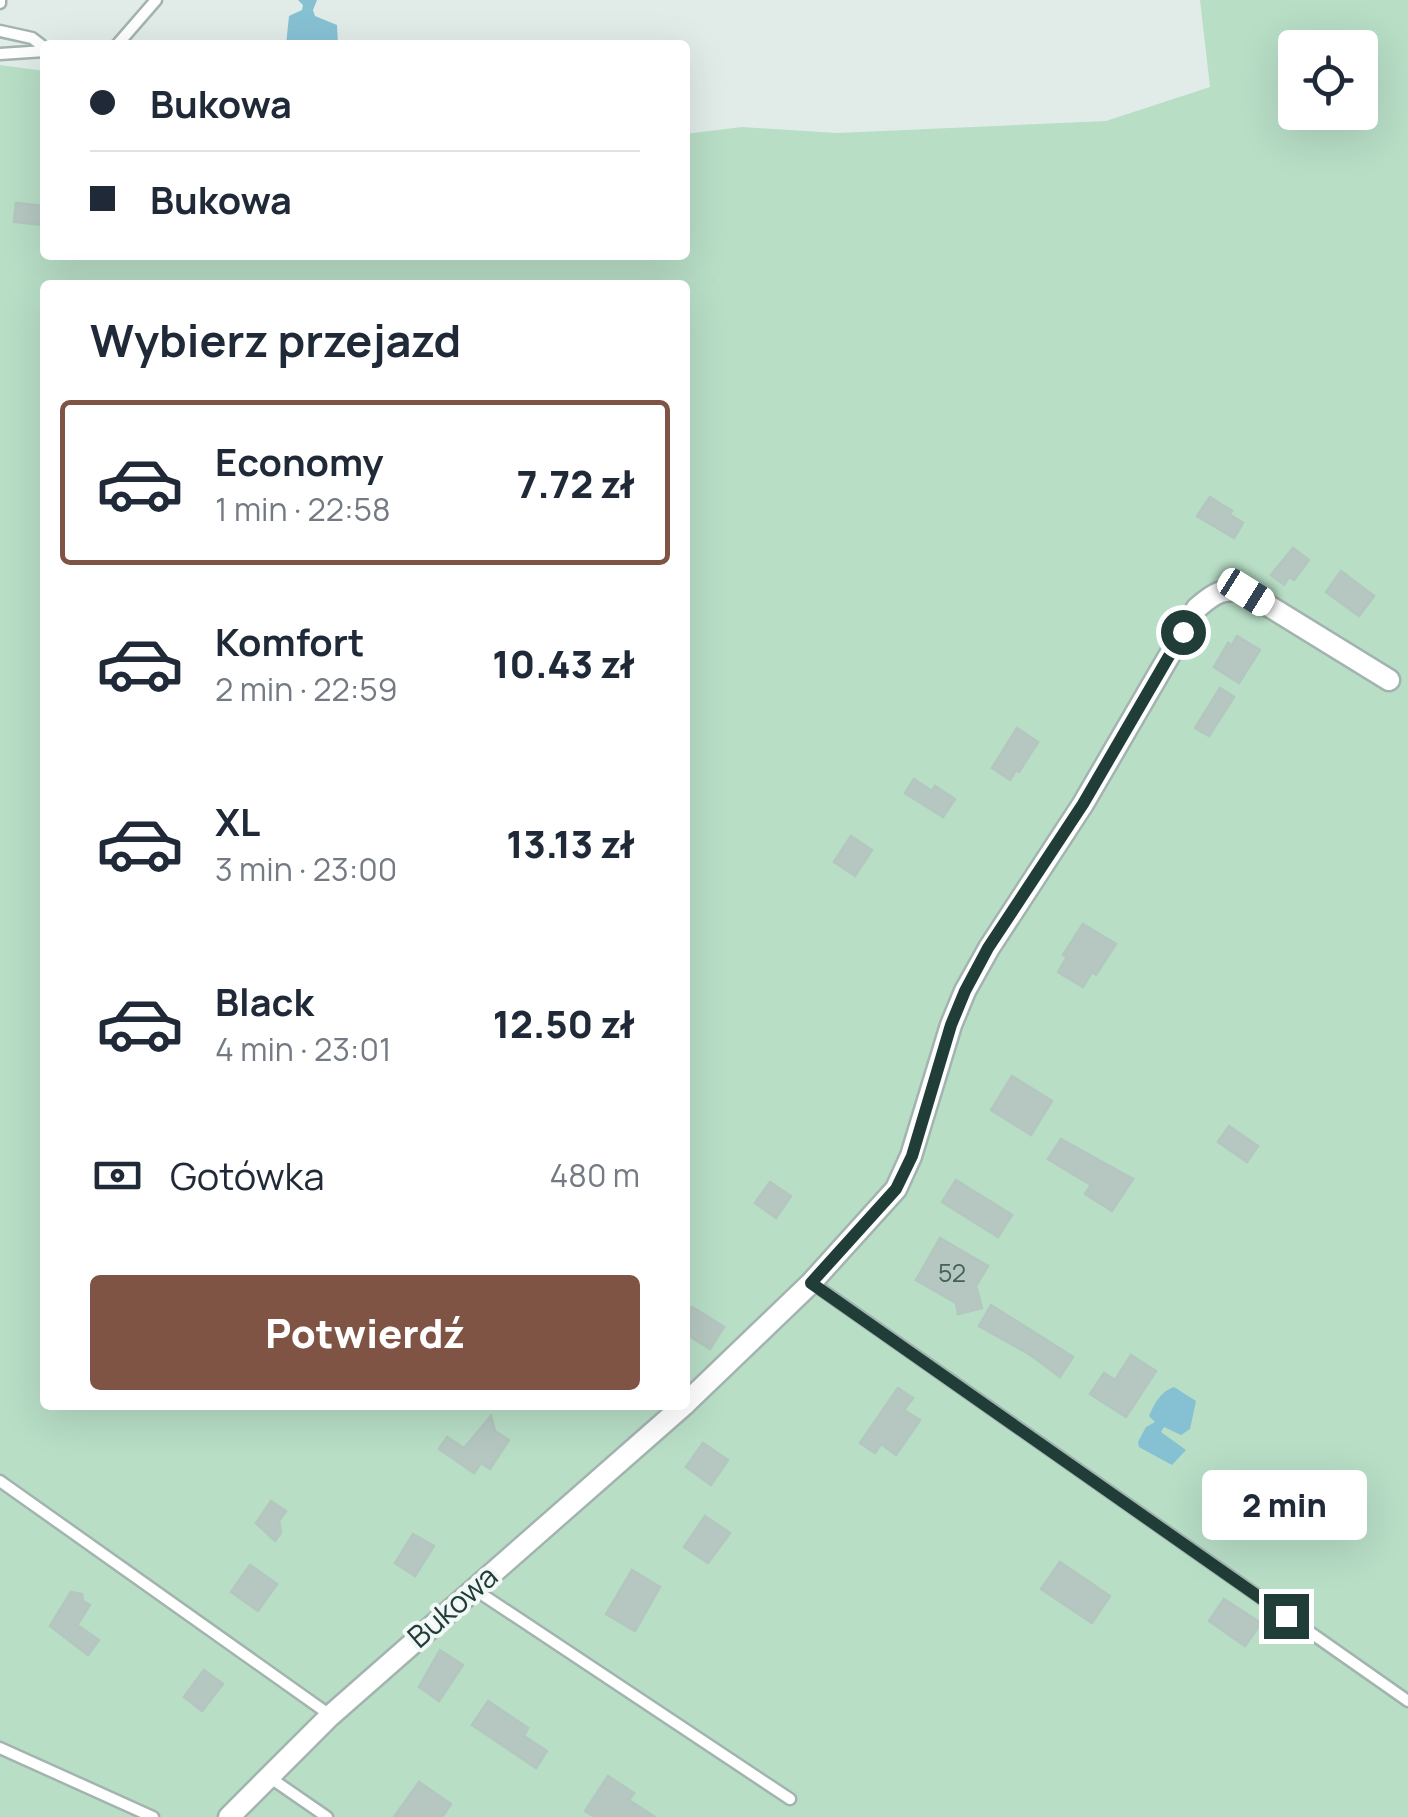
<!DOCTYPE html>
<html lang="pl">
<meta charset="utf-8">
<style>
body{margin:0;font-family:Manrope,sans-serif;background:#f2f2f3;color:#1f2937;height:100vh;display:flex;flex-direction:column;font-size:38px;white-space:nowrap}
*{box-sizing:border-box;margin:0}
p{font-size:32px;color:#747a83}
.icon{flex:none;width:55px;height:55px;fill:none;stroke:currentColor;stroke-width:2;stroke-linecap:round;stroke-linejoin:round}
.map{position:relative;flex:1;overflow:hidden}
.details{position:absolute;left:40px;top:280px;width:650px;height:1130px;display:flex;flex-direction:column;background:#fff;border-radius:10px;box-shadow:0 10px 40px #0002}
.details>*{flex:none}
.guide{position:absolute;left:40px;top:40px;width:650px;height:220px;border-radius:10px;box-shadow:0 10px 40px #0002;display:grid;align-content:center;height:220px;padding:0 50px;background:#fff}
.fabs{position:absolute;left:1278px;top:30px;display:grid;gap:20px}
.fabs a{display:grid;place-items:center;width:100px;height:100px;border-radius:10px;background:#fff;box-shadow:0 10px 40px #0002;font-size:50px}
.end{position:absolute;width:45px;height:45px;margin:-22px;border:12px solid #203d38;background:#fff;box-shadow:0 0 0 5px #fff}
.from{border-radius:50%}
.bubble{position:absolute;height:70px;border-radius:10px;background:#fff;box-shadow:0 10px 40px #0002;font-size:32px;font-weight:800;line-height:70px;text-align:center}
.car{position:absolute;width:30px;height:60px;margin:-30px -15px;border-radius:12px;box-shadow:0 0 8px 2px #0007;background:linear-gradient(#fff 24%,#345 0 40%,#fff 0 76%,#345 0 86%,#fff 0)}
.guide b{display:flex;align-items:center;gap:35px;height:95px;font-size:38px}
.guide b+b{border-top:2px solid #e0e1e3}
.guide i{width:25px;height:25px;background:#1f2937}
ul{padding:0;list-style:none}
li{display:flex;align-items:center;gap:30px;height:165px;margin:0 20px 15px;padding:0 30px;border:5px solid transparent;border-radius:10px}
li div{flex:1}
li b{display:block;font-size:38px}
li em{font-style:normal;font-weight:800}
li.current{border-color:#805444}
li>.icon{width:90px;height:90px;stroke-width:1.5}
h2{padding:0 50px;font-size:45px;line-height:120px}
.pay{display:flex;align-items:center;gap:25px;height:110px;padding:0 50px;font-size:38px}
.pay p{margin-inline-start:auto}
.primary-button{display:flex;gap:20px;margin-top:auto;padding:20px 50px}
.primary-button a{flex:1;height:115px;border-radius:10px;background:#805444;color:#fff;font-size:40px;font-weight:800;line-height:115px;text-align:center}
.map>svg:first-child{display:block}
</style>
<div class="map">
<svg width="1408" height="1817" viewBox="0 0 1408 1817">
<rect width="100%" height="100%" fill="#e1ece8"/>
<path fill="#b8dec6" fill-rule="evenodd" d="M 1200,0 L 1408,0 L 1408,1817 L 0,1817 L 0,65 L 45,71 L 45,255 L 685,255 L 685,134 L 742,127 L 837,133 L 1106,121 L 1210,87 ZM 1295,48 L 1360,48 L 1360,112 L 1295,112 ZM 45,285 L 685,285 L 685,1405 L 45,1405 Z"/>
<g fill="#86c1d3">
<path d="M 298,0 L 317,0 L 313,10 L 315,16 L 337,25 L 338,45 L 286,45 L 289,16 L 302,10 L 303,5 Z"/>
<path d="M 1174,1387 L 1196,1401 L 1190,1429 L 1181,1435 L 1164,1427 L 1161,1432 L 1186,1450 L 1172,1465 L 1139,1447 L 1138,1442 L 1146,1427 L 1155,1422 L 1149,1416 C 1154,1404 1161,1391 1174,1387 Z"/>
</g>
<g fill="#b6c7c1" stroke="#b3c6bf" stroke-width="2.5">
<path d="M 16,203 L 45,206 L 45,225 L 14,222 Z"/>
<path d="M 1210,497 L 1232,511 L 1229,514 L 1243,523 L 1234,538 L 1197,516 Z"/>
<path d="M 1293,548 L 1309,560 L 1294,580 L 1289,577 L 1284,585 L 1271,575 Z"/>
<path d="M 1341,571 L 1374,596 L 1359,616 L 1326,592 Z"/>
<path d="M 1237,636 L 1260,650 L 1239,683 L 1214,667 L 1228,643 L 1232,645 Z"/>
<path d="M 1220,688 L 1234,697 L 1209,736 L 1195,728 Z"/>
<path d="M 1017,728 L 1038,742 L 1019,772 L 1016,770 L 1010,780 L 992,768 Z"/>
<path d="M 914,779 L 932,791 L 935,786 L 955,799 L 943,817 L 905,793 Z"/>
<path d="M 851,836 L 872,850 L 855,876 L 834,862 Z"/>
<path d="M 1083,924 L 1116,944 L 1096,975 L 1092,972 L 1083,987 L 1058,972 L 1067,957 L 1063,955 Z"/>
<path d="M 1012,1076 L 1052,1101 L 1031,1135 L 991,1110 Z"/>
<path d="M 1229,1126 L 1258,1146 L 1247,1162 L 1218,1142 Z"/>
<path d="M 1061,1139 L 1133,1179 L 1112,1211 L 1085,1194 L 1091,1185 L 1048,1159 Z"/>
<path d="M 956,1180 L 1012,1215 L 998,1237 L 942,1202 Z"/>
<path d="M 770,1182 L 791,1196 L 776,1218 L 755,1203 Z"/>
<path d="M 940,1238 L 988,1266 L 976,1286 L 982,1308 L 958,1314 L 956,1303 L 916,1280 Z"/>
<path d="M 991,1305 L 1073,1357 L 1060,1377 L 1029,1354 L 979,1326 Z"/>
<path d="M 692,1307 L 724,1327 L 710,1349 L 685,1333 L 685,1318 Z"/>
<path d="M 1131,1355 L 1156,1371 L 1126,1417 L 1090,1394 L 1104,1373 L 1115,1380 Z"/>
<path d="M 898,1388 L 913,1398 L 904,1410 L 920,1420 L 896,1455 L 881,1444 L 875,1453 L 860,1443 Z"/>
<path d="M 491,1416 L 495,1431 L 509,1440 L 490,1469 L 481,1463 L 474,1473 L 439,1449 L 447,1437 L 464,1448 Z"/>
<path d="M 703,1443 L 728,1460 L 711,1485 L 686,1467 Z"/>
<path d="M 271,1501 L 286,1511 L 279,1521 L 281,1533 L 275,1541 L 256,1523 Z"/>
<path d="M 705,1516 L 730,1533 L 708,1563 L 684,1547 Z"/>
<path d="M 413,1534 L 434,1546 L 415,1576 L 395,1563 Z"/>
<path d="M 1060,1562 L 1110,1596 L 1092,1623 L 1041,1589 Z"/>
<path d="M 250,1565 L 277,1584 L 258,1611 L 231,1592 Z"/>
<path d="M 632,1570 L 660,1587 L 635,1631 L 606,1614 Z"/>
<path d="M 71,1592 L 82,1594 L 83,1601 L 90,1605 L 77,1625 L 99,1640 L 88,1655 L 50,1626 Z"/>
<path d="M 1224,1599 L 1261,1623 L 1245,1646 L 1209,1621 Z"/>
<path d="M 440,1650 L 463,1665 L 439,1701 L 419,1687 Z"/>
<path d="M 204,1670 L 223,1684 L 202,1711 L 184,1697 Z"/>
<path d="M 488,1701 L 528,1728 L 524,1736 L 547,1751 L 536,1768 L 472,1725 Z"/>
<path d="M 608,1776 L 634,1793 L 629,1800 L 655,1817 L 595,1817 L 585,1811 Z"/>
<path d="M 419,1782 L 451,1804 L 442,1817 L 394,1817 Z"/>
</g>
<g fill="none" stroke-linecap="round" stroke-linejoin="round">
<g stroke="#a3b4b0" stroke-width="15">
<g id="lane">
<path d="M 0,3 L 0,0"/>
<path d="M 0,31 L 32,38 L 45,48"/>
<path d="M 117,45 L 156,0"/>
<path d="M 0,54 L 45,51"/>
<path d="M 812,1283 L 1408,1701"/>
<path d="M 0,1481 L 330,1715"/>
<path d="M 474,1589 L 790,1799"/>
<path d="M 0,1748 L 153,1817"/>
<path d="M 269,1777 L 327,1817"/>
</g>
</g>
<g stroke="#a3b4b0" stroke-width="25">
<g id="street">
<path d="M 685,1404 L 811,1283 L 896,1189 L 911,1156 L 951,1025 L 965,991 L 989,948 L 1083,804 L 1197,608 C 1214,593 1224,587 1246,592 L 1389,680"/>
<path d="M 229,1817 L 330,1716 L 684,1405"/>
</g>
</g>
<use href="#lane" stroke="#fff" stroke-width="10"/>
<use href="#street" stroke="#fff" stroke-width="20"/>
</g>
<g fill="none" stroke-linecap="round" stroke-linejoin="round">
<path stroke="#203d38" stroke-width="12" d="M 1183,632 L 1083,804 L 988,948 L 965,991 L 951,1025 L 912,1156 L 896,1189 L 811,1283 L 1286,1616"/>
</g>
<g text-anchor="middle" stroke-width="8" stroke-linejoin="round" paint-order="stroke">
<g font-size="25" fill="#46605a">
<text x="952" y="1282">52</text>
</g>
<g font-size="30" fill="#203d38" stroke="#f1f8f5">
<text transform="translate(453 1607) rotate(-41)" y="10">Bukowa</text>
</g>
</g>
</svg>
<div class="fabs">
<a><svg class="icon" aria-label="locate" viewBox="0 0 24 24"><circle cx="12" cy="12" r="6"/><path d="M12 2v4M12 18v4M2 12h4M18 12h4"/></svg></a>
</div>
<i class="end from" style="left:1183px;top:632px"></i>
<i class="end" style="left:1286px;top:1616px"></i>
<div class="bubble" style="left:1202px;top:1470px;width:165px">2 min</div>
<i class="car" style="left:1246px;top:592px;rotate:122deg"></i>
<div class="guide">
<b><i class="from"></i>Bukowa</b>
<b><i></i>Bukowa</b>
</div>
<section class="details">
<h2>Wybierz przejazd</h2>
<ul>
<li class="current"><svg class="icon" aria-label="car" viewBox="0 0 24 24"><path d="M5 17H2v-5l4-1 3-4h7l3 4 3 1v5h-3M9 17h6M6 11h13"/><circle cx="7" cy="17" r="2"/><circle cx="17" cy="17" r="2"/></svg><div><b>Economy</b><p>1 min · 22:58</p></div><em>7.72 zł</em></li>
<li><svg class="icon" aria-label="car" viewBox="0 0 24 24"><path d="M5 17H2v-5l4-1 3-4h7l3 4 3 1v5h-3M9 17h6M6 11h13"/><circle cx="7" cy="17" r="2"/><circle cx="17" cy="17" r="2"/></svg><div><b>Komfort</b><p>2 min · 22:59</p></div><em>10.43 zł</em></li>
<li><svg class="icon" aria-label="car" viewBox="0 0 24 24"><path d="M5 17H2v-5l4-1 3-4h7l3 4 3 1v5h-3M9 17h6M6 11h13"/><circle cx="7" cy="17" r="2"/><circle cx="17" cy="17" r="2"/></svg><div><b>XL</b><p>3 min · 23:00</p></div><em>13.13 zł</em></li>
<li><svg class="icon" aria-label="car" viewBox="0 0 24 24"><path d="M5 17H2v-5l4-1 3-4h7l3 4 3 1v5h-3M9 17h6M6 11h13"/><circle cx="7" cy="17" r="2"/><circle cx="17" cy="17" r="2"/></svg><div><b>Black</b><p>4 min · 23:01</p></div><em>12.50 zł</em></li>
</ul>
<div class="pay"><svg class="icon" aria-label="cash" viewBox="0 0 24 24"><path d="M3 7h18v10H3z"/><circle cx="12" cy="12" r="2"/></svg>Gotówka<p>480 m</p></div>
<div class="primary-button"><a>Potwierdź</a></div>
</section>
</div>
